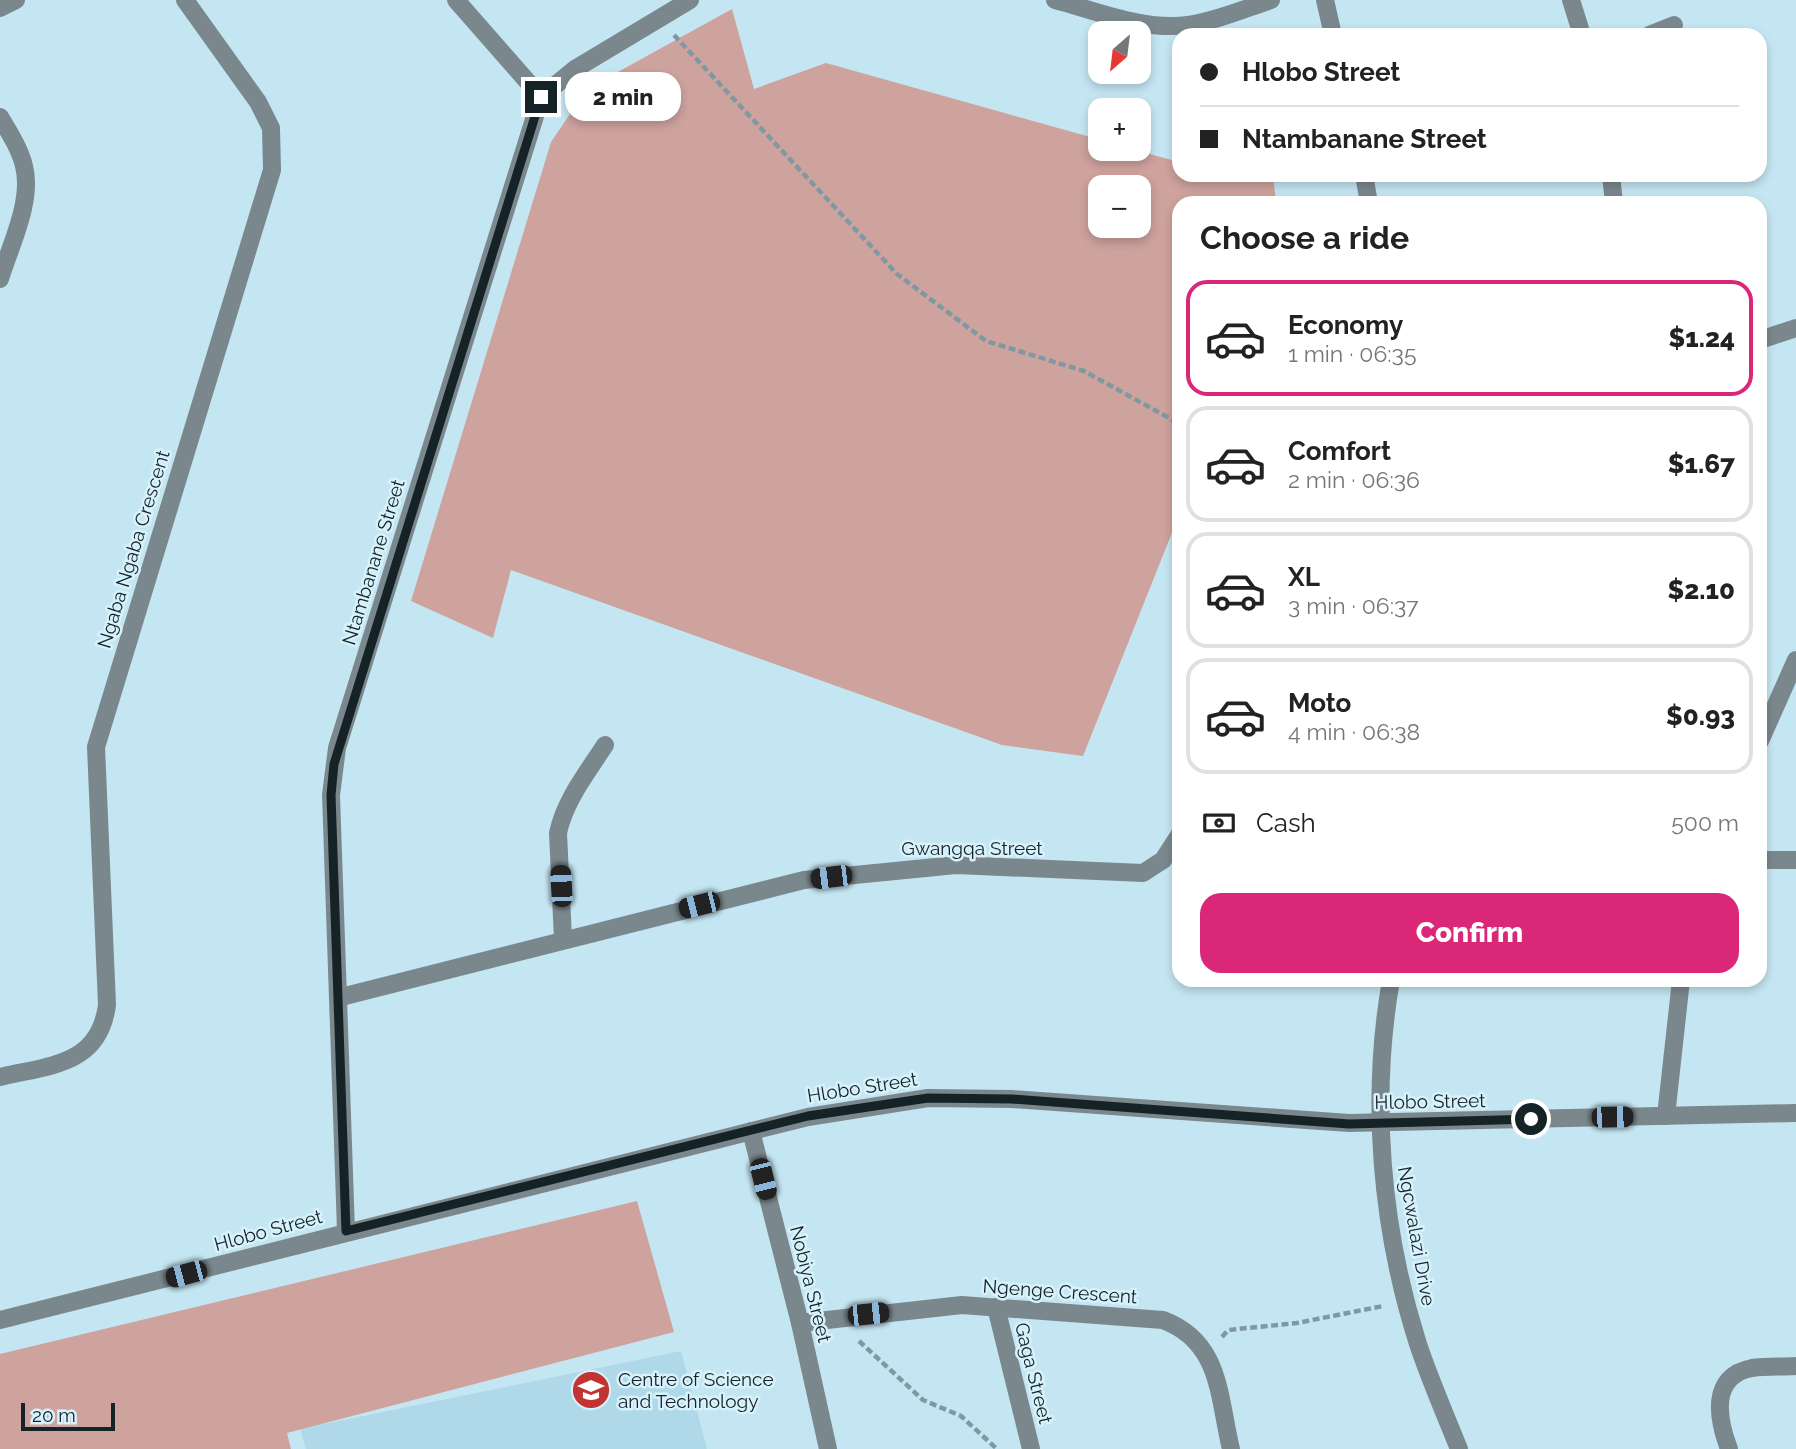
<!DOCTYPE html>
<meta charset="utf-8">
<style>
body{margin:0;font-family:Raleway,sans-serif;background:#f6f6f6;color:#222;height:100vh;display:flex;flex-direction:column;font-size:26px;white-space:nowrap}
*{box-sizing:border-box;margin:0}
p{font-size:23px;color:#767676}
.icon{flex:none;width:38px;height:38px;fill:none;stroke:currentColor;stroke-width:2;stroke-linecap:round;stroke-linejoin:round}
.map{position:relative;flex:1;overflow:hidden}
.side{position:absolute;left:1172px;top:196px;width:595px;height:791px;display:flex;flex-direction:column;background:#fff;border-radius:21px;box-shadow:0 4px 10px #0003}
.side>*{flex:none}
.guide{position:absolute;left:1172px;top:28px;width:595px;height:154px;border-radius:21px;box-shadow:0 4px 10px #0003;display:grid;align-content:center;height:154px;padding:0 28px;background:#fff}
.needle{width:46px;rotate:208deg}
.buttons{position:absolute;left:1088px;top:21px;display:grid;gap:14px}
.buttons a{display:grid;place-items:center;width:63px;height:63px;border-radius:14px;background:#fff;box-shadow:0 4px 10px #0003;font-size:35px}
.scale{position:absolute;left:21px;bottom:18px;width:94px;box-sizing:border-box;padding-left:7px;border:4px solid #152226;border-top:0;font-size:19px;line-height:24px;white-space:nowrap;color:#152226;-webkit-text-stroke:5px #d7f2fc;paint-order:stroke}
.end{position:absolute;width:32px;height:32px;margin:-16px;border:9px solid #152226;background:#fff;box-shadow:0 0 0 4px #fff}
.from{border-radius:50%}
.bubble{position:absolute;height:49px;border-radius:21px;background:#fff;box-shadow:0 4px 10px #0003;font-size:23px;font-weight:800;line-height:49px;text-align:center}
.car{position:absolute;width:21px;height:42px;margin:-21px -10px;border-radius:9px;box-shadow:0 0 5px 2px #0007;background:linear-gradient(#222 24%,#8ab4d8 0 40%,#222 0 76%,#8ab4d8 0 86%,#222 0)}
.guide b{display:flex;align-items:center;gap:24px;height:66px;font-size:26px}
.guide b+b{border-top:2px solid #e0e0e0}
.guide i{width:18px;height:18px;background:#222}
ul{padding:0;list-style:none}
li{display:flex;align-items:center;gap:21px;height:116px;margin:0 14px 10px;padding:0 14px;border:4px solid #e0e0e0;border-radius:21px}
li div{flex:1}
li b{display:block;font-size:26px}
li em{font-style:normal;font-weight:800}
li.current{border-color:#db2777}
li>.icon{width:63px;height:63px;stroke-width:1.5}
h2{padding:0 28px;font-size:32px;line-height:84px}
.pay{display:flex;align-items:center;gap:18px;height:77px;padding:0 28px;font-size:26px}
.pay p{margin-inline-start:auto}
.button{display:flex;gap:14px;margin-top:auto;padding:14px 28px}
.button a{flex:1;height:80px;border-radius:21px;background:#db2777;color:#fff;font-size:28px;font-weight:800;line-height:80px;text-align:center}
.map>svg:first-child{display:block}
</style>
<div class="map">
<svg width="1796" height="1449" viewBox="0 0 1796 1449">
<rect width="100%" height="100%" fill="#c4e6f2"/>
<path fill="#afd9e9" d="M 681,1351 L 707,1449 L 306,1449 L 300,1429 Z"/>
<g fill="#cea29d" fill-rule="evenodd">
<path d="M 732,9 L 754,89 L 826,63 L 1101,140 L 1101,149 L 1131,149 L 1179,162 L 1180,175 L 1273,175 L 1276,203 L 1180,203 L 1179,515 L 1083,756 L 1002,745 L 511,570 L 493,638 L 411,601 L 551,142 L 587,89 ZM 1101,187 L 1139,187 L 1139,226 L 1101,226 Z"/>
<path d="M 637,1201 L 674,1332 L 287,1433 L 291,1449 L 0,1449 L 0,1354 Z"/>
</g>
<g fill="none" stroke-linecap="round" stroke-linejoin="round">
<g stroke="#7f99a2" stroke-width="4.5" stroke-dasharray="7 3.5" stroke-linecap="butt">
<path d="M 674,35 L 897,274 L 986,341 L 1084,371 L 1180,424"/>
<path d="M 1222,1337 L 1228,1330 L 1297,1323 L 1383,1306"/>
<path d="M 859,1341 L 923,1400 L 961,1416 L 997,1449"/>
</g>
<g stroke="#7a888d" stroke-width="18">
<path d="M 456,0 L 541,97"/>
<path d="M 1055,0 C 1097,11 1144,31 1188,25 C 1216,21 1244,9 1271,0"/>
<path d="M 1325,0 L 1333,35"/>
<path d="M 1571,0 L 1582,35"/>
<path d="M 0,8 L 16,0"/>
<path d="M 1649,35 L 1674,25"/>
<path d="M 0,117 C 9,132 20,149 24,166 C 33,201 10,246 0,279"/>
<path d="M 1364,175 L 1369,203"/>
<path d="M 1611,175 L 1614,203"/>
<path d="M 1760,340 L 1796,328"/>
<path d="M 1760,741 L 1796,660"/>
<path d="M 1760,860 L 1796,860"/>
<path d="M 563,939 L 558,833 C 565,800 587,773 605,745"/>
<path d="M 1391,980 C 1370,1100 1381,1228 1418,1344 C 1430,1380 1445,1414 1459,1449"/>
<path d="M 341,997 L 804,880 L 956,865 L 1143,873 L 1163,860 L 1180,834"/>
<path d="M 0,1077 C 49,1065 99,1066 107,1005 L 96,747 L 272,170 L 271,128 L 258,102 L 185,0"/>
<path d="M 1666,1116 L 1681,980"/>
<path d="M 751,1131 L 800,1323 L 828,1449"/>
<path d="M 346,1231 L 331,795 L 337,748 L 541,97 L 575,69 L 690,0"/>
<path d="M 996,1307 L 1031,1449"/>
<path d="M 0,1320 L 808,1117 L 928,1098 L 1012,1099 L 1349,1123 L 1796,1113"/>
<path d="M 800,1323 L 962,1305 L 1163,1320 C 1221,1342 1218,1395 1231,1449"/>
<path d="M 1729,1449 C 1718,1420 1709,1376 1752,1368 C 1766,1366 1782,1367 1796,1366"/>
</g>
</g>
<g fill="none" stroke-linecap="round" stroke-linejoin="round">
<path stroke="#152226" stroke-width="9" d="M 541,97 L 334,764 L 331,795 L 346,1231 L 808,1116 L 928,1098 L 1012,1099 L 1349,1124 L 1531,1119"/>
</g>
<defs>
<g id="school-disc" transform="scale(2.0125)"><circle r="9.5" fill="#c23332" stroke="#d7f2fc"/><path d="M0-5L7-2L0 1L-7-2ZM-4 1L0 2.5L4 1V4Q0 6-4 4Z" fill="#fff"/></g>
</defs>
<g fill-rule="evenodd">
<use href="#school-disc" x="591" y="1390"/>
</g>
<g text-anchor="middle" stroke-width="5" stroke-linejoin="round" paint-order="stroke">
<g font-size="19" fill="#152226" stroke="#d7f2fc">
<text transform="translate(133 549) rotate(-73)" y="7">Ngaba Ngaba Crescent</text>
<text transform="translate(373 562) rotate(-73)" y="7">Ntambanane Street</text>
<text x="972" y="855">Gwangqa Street</text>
<text transform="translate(862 1087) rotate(-9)" y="7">Hlobo Street</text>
<text transform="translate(1430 1101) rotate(-1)" y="7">Hlobo Street</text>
<text transform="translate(268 1230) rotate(-15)" y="7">Hlobo Street</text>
<text transform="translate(1417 1236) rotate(80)" y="7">Ngcwalazi Drive</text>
<text transform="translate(811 1284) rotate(76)" y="7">Nobiya Street</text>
<text transform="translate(1060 1291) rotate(4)" y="7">Ngenge Crescent</text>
<text transform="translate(1034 1373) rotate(76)" y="7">Gaga Street</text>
</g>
<g font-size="19" fill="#152226" stroke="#d7f2fc" text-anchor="start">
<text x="618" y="1386">Centre of Science<tspan x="618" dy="22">and Technology</tspan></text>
</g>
</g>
</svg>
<div class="buttons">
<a><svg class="needle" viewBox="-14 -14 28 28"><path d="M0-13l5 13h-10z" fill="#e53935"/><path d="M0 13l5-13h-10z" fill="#767676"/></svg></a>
<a>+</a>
<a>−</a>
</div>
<div class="scale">20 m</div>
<i class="end from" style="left:1531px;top:1119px"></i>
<i class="end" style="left:541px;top:97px"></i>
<div class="bubble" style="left:565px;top:72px;width:116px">2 min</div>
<i class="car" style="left:831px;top:877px;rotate:263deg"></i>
<i class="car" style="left:561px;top:886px;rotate:357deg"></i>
<i class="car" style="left:699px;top:905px;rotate:256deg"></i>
<i class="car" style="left:1612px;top:1117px;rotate:89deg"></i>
<i class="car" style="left:763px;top:1179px;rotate:166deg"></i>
<i class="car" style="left:186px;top:1274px;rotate:255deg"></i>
<i class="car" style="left:868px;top:1314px;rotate:84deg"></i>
<div class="guide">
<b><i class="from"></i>Hlobo Street</b>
<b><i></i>Ntambanane Street</b>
</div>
<section class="side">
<h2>Choose a ride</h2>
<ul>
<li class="current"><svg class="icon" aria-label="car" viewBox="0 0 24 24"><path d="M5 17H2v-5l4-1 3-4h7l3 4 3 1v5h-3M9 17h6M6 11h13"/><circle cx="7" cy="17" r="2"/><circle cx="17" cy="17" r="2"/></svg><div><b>Economy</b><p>1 min · 06:35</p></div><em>$1.24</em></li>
<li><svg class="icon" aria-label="car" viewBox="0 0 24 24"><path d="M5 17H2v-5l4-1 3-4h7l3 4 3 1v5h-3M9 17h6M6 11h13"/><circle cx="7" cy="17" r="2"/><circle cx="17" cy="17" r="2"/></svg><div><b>Comfort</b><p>2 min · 06:36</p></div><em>$1.67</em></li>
<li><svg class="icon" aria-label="car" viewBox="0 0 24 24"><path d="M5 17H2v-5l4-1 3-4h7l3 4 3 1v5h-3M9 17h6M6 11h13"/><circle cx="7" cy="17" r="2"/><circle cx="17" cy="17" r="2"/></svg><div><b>XL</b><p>3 min · 06:37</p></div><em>$2.10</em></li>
<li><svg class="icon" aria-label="car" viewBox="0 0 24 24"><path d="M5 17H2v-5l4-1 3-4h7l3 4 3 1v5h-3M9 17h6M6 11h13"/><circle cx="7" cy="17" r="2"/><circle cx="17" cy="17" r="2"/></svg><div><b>Moto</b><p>4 min · 06:38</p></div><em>$0.93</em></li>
</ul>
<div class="pay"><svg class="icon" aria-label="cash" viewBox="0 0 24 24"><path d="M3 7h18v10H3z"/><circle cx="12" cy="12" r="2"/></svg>Cash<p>500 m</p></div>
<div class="button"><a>Confirm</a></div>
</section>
</div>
